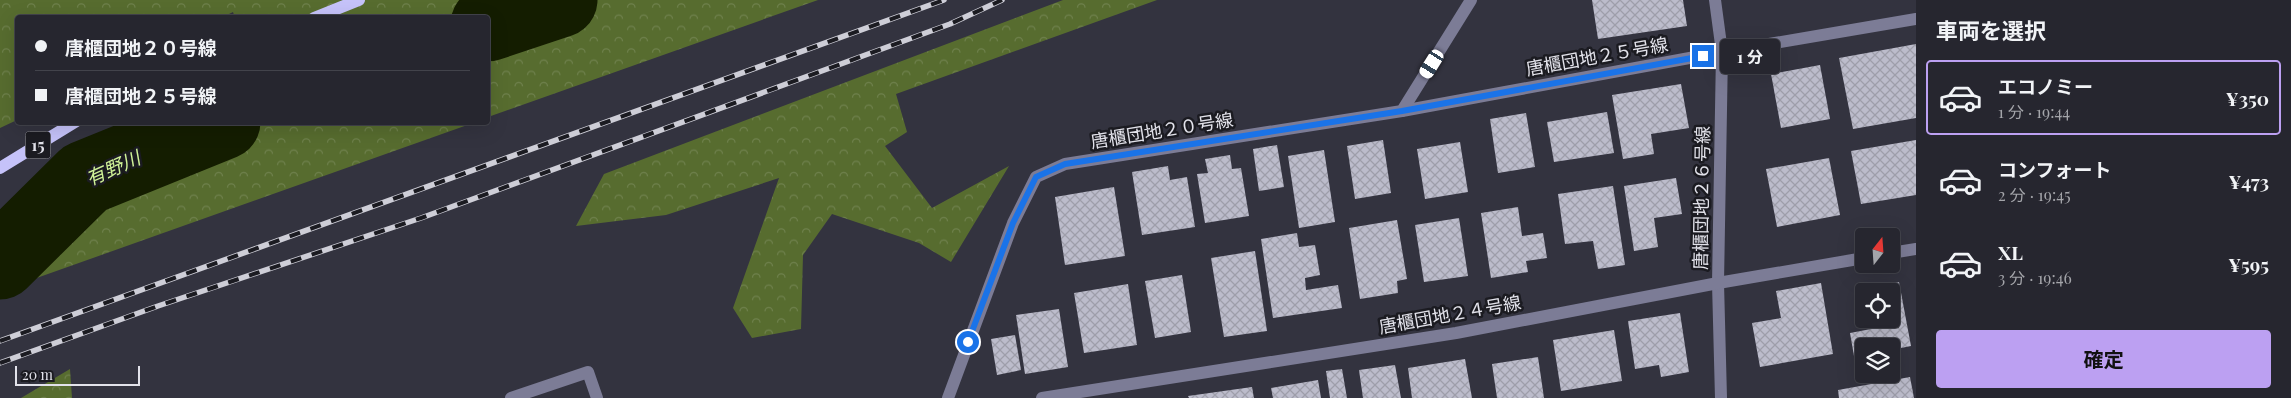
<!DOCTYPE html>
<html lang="ja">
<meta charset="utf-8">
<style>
body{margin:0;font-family:"Playfair Display","Noto Sans JP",serif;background:#32323b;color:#f1f3f6;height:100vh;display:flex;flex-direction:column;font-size:19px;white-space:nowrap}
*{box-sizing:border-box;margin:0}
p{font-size:16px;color:#a4a5aa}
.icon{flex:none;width:28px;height:28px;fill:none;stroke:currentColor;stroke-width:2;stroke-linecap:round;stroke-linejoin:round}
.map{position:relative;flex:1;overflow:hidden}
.drawer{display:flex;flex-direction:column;background:#26262f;width:375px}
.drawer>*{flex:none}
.guide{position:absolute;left:15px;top:15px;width:475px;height:110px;border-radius:5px;box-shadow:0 5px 20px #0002,0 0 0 1px #42434b;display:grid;align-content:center;height:110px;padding:0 20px;background:#26262f}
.needle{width:32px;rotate:17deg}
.fabs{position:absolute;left:1855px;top:228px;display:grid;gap:10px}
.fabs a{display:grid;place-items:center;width:45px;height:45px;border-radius:5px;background:#26262f;box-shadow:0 5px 20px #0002,0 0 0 1px #42434b;font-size:25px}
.scale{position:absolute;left:15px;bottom:12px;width:125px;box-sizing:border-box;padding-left:5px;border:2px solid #e2e2ea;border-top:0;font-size:14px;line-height:18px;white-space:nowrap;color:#e2e2ea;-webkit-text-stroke:4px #1b1b21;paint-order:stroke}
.end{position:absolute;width:22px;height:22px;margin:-11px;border:6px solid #1a73e8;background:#fff;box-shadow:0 0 0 2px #fff}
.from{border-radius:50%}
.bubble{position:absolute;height:35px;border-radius:5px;background:#26262f;box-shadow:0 5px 20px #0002,0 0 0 1px #42434b;font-size:16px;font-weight:700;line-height:35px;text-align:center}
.car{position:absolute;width:15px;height:30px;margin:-15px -8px;border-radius:6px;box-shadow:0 0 4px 1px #0007;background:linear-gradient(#fff 24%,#345 0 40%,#fff 0 76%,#345 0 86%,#fff 0)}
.guide b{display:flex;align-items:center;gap:18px;height:48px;font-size:19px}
.guide b+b{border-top:1px solid #42434b}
.guide i{width:12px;height:12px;background:#f1f3f6}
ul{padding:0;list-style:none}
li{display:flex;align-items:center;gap:15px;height:75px;margin:0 10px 8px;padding:0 10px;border:2px solid transparent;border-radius:5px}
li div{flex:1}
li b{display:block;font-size:19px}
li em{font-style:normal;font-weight:700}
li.active{border-color:#bca0f2}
li>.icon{width:45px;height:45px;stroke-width:1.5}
h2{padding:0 20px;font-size:22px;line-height:60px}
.button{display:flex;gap:10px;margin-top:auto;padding:10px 20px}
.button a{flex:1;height:58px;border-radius:5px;background:#bca0f2;color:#111;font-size:20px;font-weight:700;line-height:58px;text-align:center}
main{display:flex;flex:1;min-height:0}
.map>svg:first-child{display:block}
</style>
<main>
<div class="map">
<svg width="1916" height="398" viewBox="0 0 1916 398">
<defs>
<pattern id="forest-crowns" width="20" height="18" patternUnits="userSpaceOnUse" patternTransform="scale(1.25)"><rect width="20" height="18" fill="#576c2f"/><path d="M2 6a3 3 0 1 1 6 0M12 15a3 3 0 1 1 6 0" fill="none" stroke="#6f814d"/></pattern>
<pattern id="building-cross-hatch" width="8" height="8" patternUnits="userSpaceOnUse" patternTransform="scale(1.25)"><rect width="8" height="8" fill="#bcbccb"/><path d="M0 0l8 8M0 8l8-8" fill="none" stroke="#9e9eaa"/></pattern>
</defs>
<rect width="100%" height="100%" fill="#33333f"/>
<g fill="url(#forest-crowns)">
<path d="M 0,0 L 818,0 L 488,117 L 488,18 L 235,18 L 233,12 L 221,18 L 18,18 L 17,120 L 0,128 Z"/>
<path d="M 1063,0 L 1157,0 L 896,94 L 907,132 L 885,146 L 932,208 L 1009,166 L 951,262 L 919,243 L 832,214 L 803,255 L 801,329 L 752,338 L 733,308 L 779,178 L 666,215 L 576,226 L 604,174 Z"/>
<path d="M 214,122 L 473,123 L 0,291 L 0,228 Z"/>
<path d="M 70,369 L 72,398 L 21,398 Z"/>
</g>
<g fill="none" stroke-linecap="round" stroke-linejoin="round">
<g stroke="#141d00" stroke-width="75">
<path d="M 488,24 L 560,0"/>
<path d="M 0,262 L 85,178 L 223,122"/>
</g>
</g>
<g fill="url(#building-cross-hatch)">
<path d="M 1592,0 L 1683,0 L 1687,26 L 1598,39 Z"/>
<path d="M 1916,44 L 1916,118 L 1853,129 L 1839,58 Z"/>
<path d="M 1820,65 L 1830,119 L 1781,128 L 1771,74 Z"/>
<path d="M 1681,84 L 1689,128 L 1651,134 L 1654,154 L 1623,159 L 1612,95 Z"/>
<path d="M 1607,112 L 1614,153 L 1554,162 L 1547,122 Z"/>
<path d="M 1526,113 L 1535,167 L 1498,173 L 1490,119 Z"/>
<path d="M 1383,140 L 1391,193 L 1355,199 L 1347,146 Z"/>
<path d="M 1916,140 L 1916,195 L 1861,204 L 1851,151 Z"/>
<path d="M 1460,142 L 1468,192 L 1425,199 L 1417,149 Z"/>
<path d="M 1277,145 L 1284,187 L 1259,191 L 1253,149 Z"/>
<path d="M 1324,150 L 1335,222 L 1299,228 L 1288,156 Z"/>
<path d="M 1230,155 L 1232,169 L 1241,168 L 1249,216 L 1205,223 L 1197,174 L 1208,173 L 1205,159 Z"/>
<path d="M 1829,158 L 1840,215 L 1777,227 L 1766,169 Z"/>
<path d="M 1168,166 L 1170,180 L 1187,177 L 1195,227 L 1142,235 L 1132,172 Z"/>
<path d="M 1676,178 L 1682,214 L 1654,218 L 1658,247 L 1634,251 L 1624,186 Z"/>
<path d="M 1613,186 L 1625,265 L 1598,269 L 1593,241 L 1565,244 L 1558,194 Z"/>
<path d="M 1114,187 L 1125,256 L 1065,265 L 1055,197 Z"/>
<path d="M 1518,207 L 1522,236 L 1543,233 L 1547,258 L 1526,261 L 1528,272 L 1491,278 L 1481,213 Z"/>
<path d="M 1459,218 L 1468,276 L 1424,282 L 1415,225 Z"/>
<path d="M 1397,220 L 1407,279 L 1397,281 L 1398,293 L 1360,299 L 1349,228 Z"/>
<path d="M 1297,233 L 1299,247 L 1315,245 L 1320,275 L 1305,278 L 1306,290 L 1338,285 L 1342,308 L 1273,318 L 1261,239 Z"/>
<path d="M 1255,251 L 1267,331 L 1224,337 L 1211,258 Z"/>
<path d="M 1182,275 L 1191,332 L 1155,338 L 1145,281 Z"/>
<path d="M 1899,282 L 1911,346 L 1891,350 L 1891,346 L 1864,346 L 1864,355 L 1854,356 L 1850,333 L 1871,329 L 1869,319 L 1891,319 L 1891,291 L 1864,291 L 1864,289 Z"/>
<path d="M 1821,283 L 1833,354 L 1760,367 L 1752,323 L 1781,318 L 1776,291 Z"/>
<path d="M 1128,284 L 1137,345 L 1084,353 L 1074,293 Z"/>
<path d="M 1059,309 L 1068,367 L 1025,374 L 1016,315 Z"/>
<path d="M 1680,313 L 1689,372 L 1661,377 L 1659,365 L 1635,369 L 1628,321 Z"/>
<path d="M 1614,330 L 1622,381 L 1561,391 L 1553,340 Z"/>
<path d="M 1015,335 L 1021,370 L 997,375 L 991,339 Z"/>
<path d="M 1538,357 L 1544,398 L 1497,398 L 1492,364 Z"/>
<path d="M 1465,359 L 1472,398 L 1412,398 L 1408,368 Z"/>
<path d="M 1395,365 L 1401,398 L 1363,398 L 1359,370 Z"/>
<path d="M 1342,369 L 1347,398 L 1330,398 L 1326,371 Z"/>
<path d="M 1910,377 L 1914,398 L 1839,398 L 1838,390 Z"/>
<path d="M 1318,380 L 1321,398 L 1273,398 L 1271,388 Z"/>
<path d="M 1252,387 L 1254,398 L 1189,398 L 1188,396 Z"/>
</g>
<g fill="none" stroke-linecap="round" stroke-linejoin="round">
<g stroke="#7c7c96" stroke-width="12">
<path d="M 1715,0 L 1722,52 L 1718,283 L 1721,398"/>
<path d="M 1402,111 L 1722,52 L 1916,19"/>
<path d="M 1891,253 L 1916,249"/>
<path d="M 511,398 L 588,372 L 597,398"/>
<path d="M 948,398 L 1013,223 L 1036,177 L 1065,164 L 1402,111 L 1471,0"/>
<path d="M 1042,398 L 1456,333 L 1718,283 L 1864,258"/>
</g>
<g stroke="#c5c2f9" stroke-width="12">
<path d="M 314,18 L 359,0"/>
<path d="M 0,168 L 75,122"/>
</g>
<g stroke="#ceced7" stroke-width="5.5">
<g id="rail">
<path d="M 0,341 L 944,0"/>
<path d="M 0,363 L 158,306 L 421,218 L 950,24 L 1002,0"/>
</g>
</g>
<use href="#rail" stroke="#1b1b21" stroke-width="4" stroke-dasharray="11" stroke-linecap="butt"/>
</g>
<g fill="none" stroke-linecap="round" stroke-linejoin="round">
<path stroke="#1a73e8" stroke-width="6" d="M 968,342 L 1013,223 L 1036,177 L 1065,164 L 1402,111 L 1703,56"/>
</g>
<g text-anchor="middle" stroke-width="5" stroke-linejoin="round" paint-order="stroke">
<rect fill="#1b1b21" stroke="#a6a6ae" stroke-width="1" x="25.5" y="131.5" width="25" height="27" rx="4"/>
<g font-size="16" font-weight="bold" fill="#e2e2ea">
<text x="38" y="151">15</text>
</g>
<g font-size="18" fill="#e2e2ea" stroke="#1b1b21">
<text transform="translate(1597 57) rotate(-10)" y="6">唐櫃団地２５号線</text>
<text transform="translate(1162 131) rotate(-9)" y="6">唐櫃団地２０号線</text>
<text transform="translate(1702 198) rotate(-89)" y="6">唐櫃団地２６号線</text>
<text transform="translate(1450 315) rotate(-10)" y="6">唐櫃団地２４号線</text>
</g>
<g font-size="19" font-style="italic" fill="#d0f298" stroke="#1b1b21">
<text transform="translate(113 168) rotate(-24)" y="7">有野川</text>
</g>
</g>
</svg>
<div class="fabs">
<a><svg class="needle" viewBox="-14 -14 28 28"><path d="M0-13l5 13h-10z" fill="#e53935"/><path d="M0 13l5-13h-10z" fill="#a4a5aa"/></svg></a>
<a><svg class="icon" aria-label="locate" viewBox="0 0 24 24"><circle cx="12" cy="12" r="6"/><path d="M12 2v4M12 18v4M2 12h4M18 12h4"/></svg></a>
<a><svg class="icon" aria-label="layers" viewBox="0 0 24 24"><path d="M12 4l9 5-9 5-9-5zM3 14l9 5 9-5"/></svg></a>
</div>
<div class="scale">20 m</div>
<i class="end from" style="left:968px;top:342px"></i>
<i class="end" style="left:1703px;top:56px"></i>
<div class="bubble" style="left:1720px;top:39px;width:60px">1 分</div>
<i class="car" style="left:1432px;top:64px;rotate:212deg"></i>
<div class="guide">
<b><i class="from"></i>唐櫃団地２０号線</b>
<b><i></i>唐櫃団地２５号線</b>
</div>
</div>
<section class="drawer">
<h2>車両を選択</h2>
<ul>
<li class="active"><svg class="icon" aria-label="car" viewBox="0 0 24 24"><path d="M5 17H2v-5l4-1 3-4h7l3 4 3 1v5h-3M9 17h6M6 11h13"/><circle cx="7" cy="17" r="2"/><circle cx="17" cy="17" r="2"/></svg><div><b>エコノミー</b><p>1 分 · 19:44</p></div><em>¥350</em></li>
<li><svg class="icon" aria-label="car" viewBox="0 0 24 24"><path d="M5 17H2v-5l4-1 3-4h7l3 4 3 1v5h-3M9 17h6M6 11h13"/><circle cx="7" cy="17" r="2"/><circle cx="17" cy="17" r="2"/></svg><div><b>コンフォート</b><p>2 分 · 19:45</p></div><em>¥473</em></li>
<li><svg class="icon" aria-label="car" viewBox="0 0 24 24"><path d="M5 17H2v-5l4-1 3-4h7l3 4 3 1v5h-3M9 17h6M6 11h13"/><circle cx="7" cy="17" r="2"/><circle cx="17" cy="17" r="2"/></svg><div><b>XL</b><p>3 分 · 19:46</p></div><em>¥595</em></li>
</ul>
<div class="button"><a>確定</a></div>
</section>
</main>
